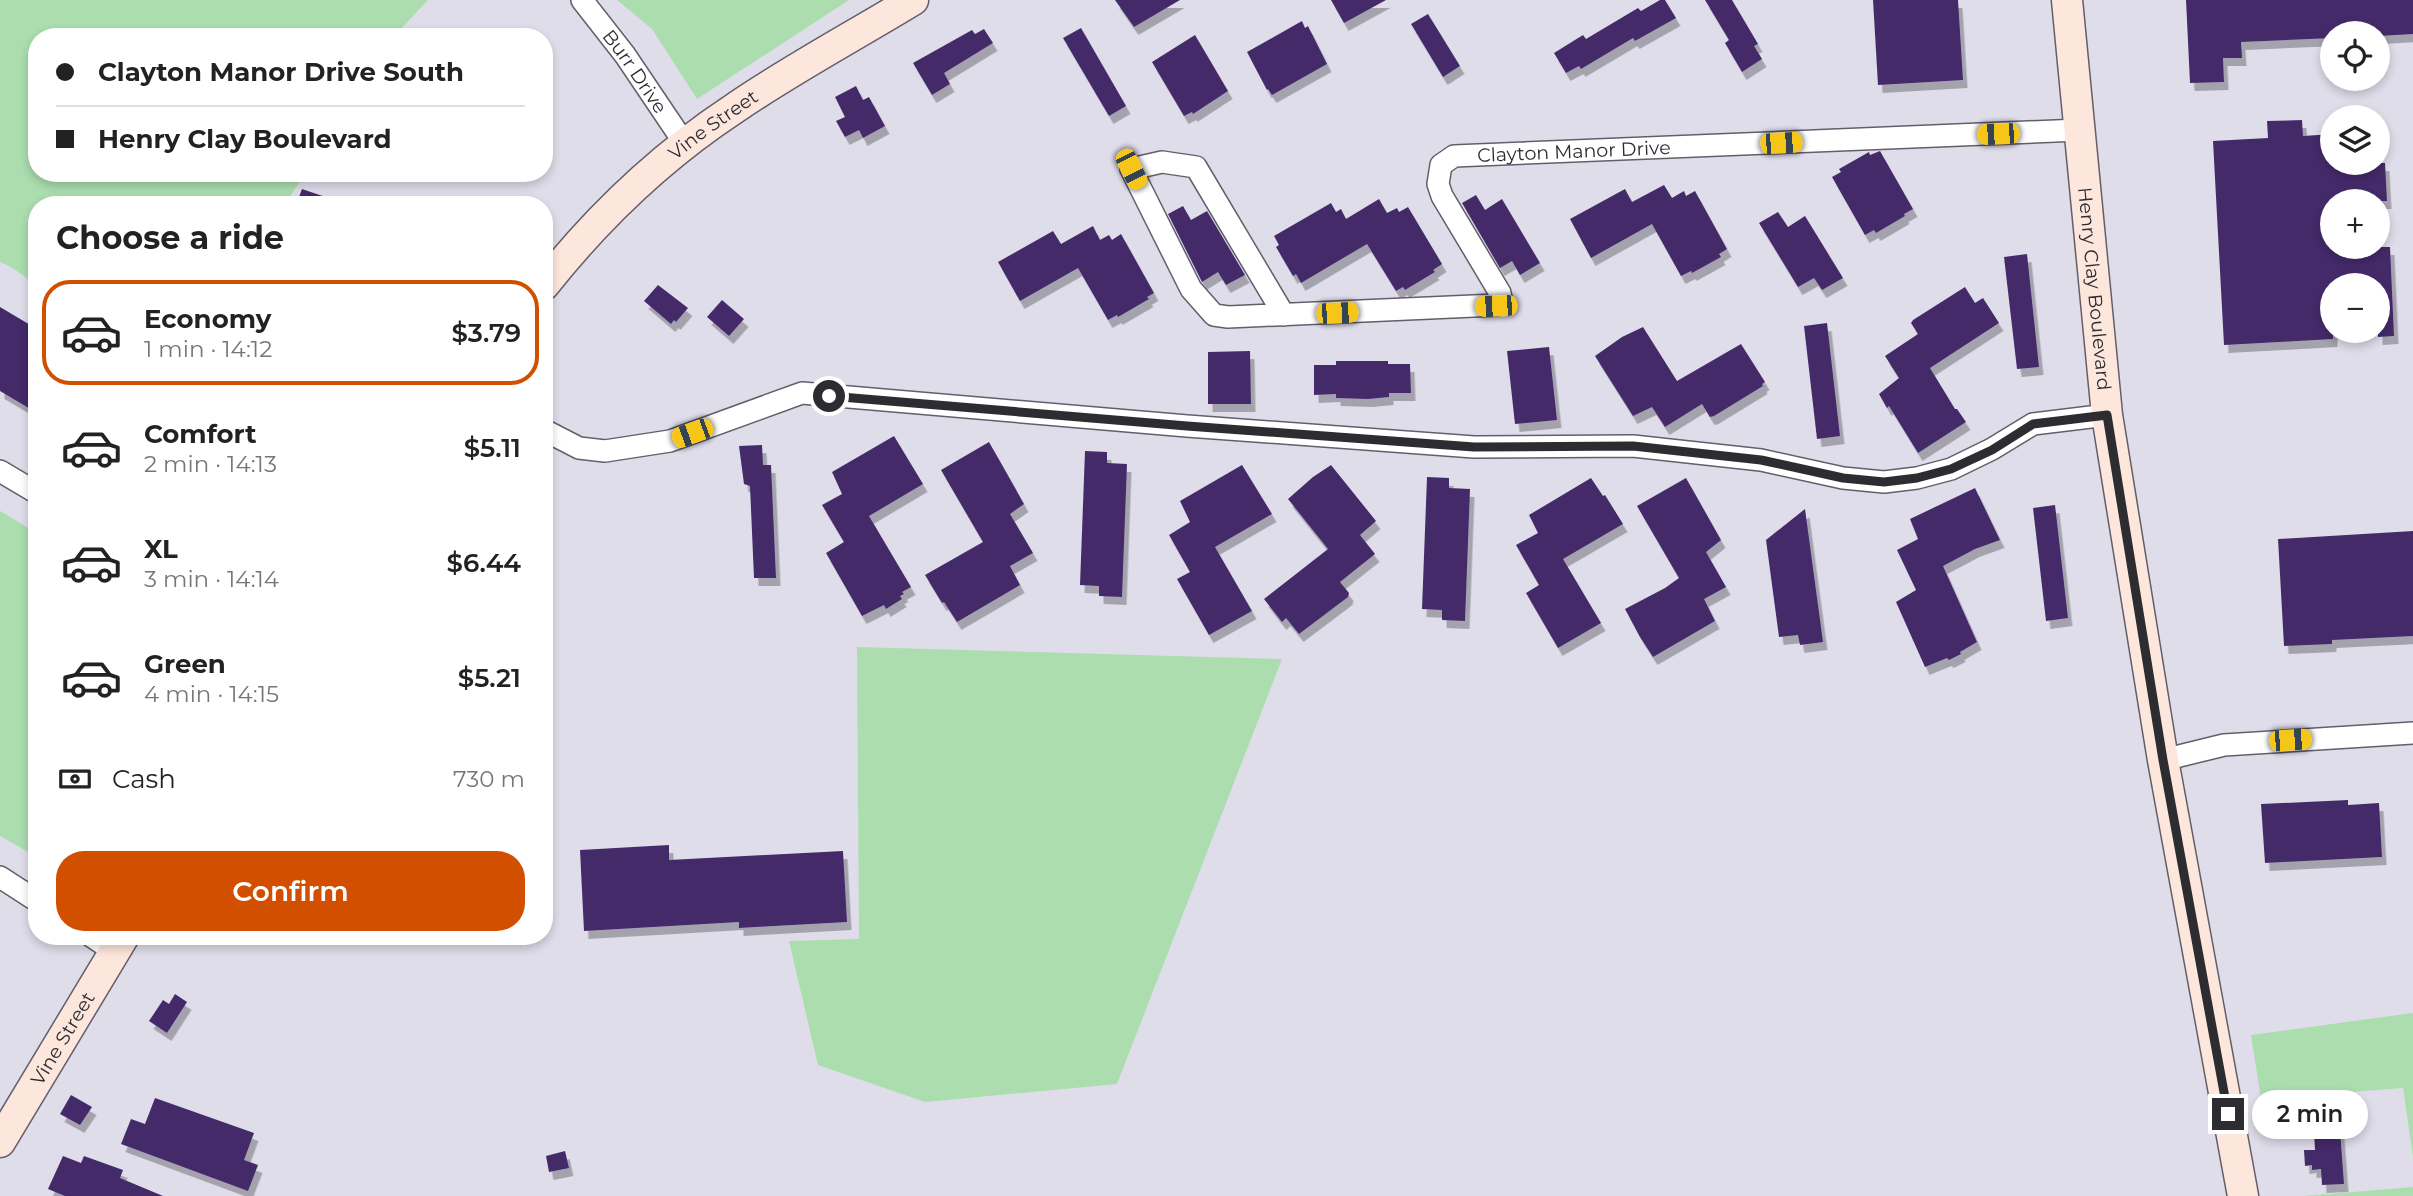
<!DOCTYPE html>
<meta charset="utf-8">
<style>
body{margin:0;font-family:Montserrat,sans-serif;background:#f2f2f2;color:#222;height:100vh;display:flex;flex-direction:column;font-size:26px;white-space:nowrap}
*{box-sizing:border-box;margin:0}
p{font-size:23px;color:#767676}
.icon{flex:none;width:38px;height:38px;fill:none;stroke:currentColor;stroke-width:2;stroke-linecap:round;stroke-linejoin:round}
.map{position:relative;flex:1;overflow:hidden}
.drawer{position:absolute;left:28px;top:196px;width:525px;height:749px;display:flex;flex-direction:column;background:#fff;border-radius:28px;box-shadow:0 4px 10px #0003}
.drawer>*{flex:none}
.banner{position:absolute;left:28px;top:28px;width:525px;height:154px;border-radius:28px;box-shadow:0 4px 10px #0003;display:grid;align-content:center;height:154px;padding:0 28px;background:#fff}
.buttons{position:absolute;left:2320px;top:21px;display:grid;gap:14px}
.buttons a{display:grid;place-items:center;width:70px;height:70px;border-radius:50%;background:#fff;box-shadow:0 4px 10px #0003;font-size:35px}
.end{position:absolute;width:32px;height:32px;margin:-16px;border:9px solid #2d2c31;background:#fff;box-shadow:0 0 0 4px #fff}
.from{border-radius:50%}
.bubble{position:absolute;height:49px;border-radius:24px;background:#fff;box-shadow:0 4px 10px #0003;font-size:23px;font-weight:600;line-height:49px;text-align:center}
.car{position:absolute;width:21px;height:42px;margin:-21px -10px;border-radius:9px;box-shadow:0 0 5px 2px #0007;background:linear-gradient(#f5c518 24%,#345 0 40%,#f5c518 0 76%,#345 0 86%,#f5c518 0)}
.banner b{display:flex;align-items:center;gap:24px;height:66px;font-size:26px}
.banner b+b{border-top:2px solid #e0e0e0}
.banner i{width:18px;height:18px;background:#222}
ul{padding:0;list-style:none}
li{display:flex;align-items:center;gap:21px;height:105px;margin:0 14px 10px;padding:0 14px;border:4px solid transparent;border-radius:28px}
li div{flex:1}
li b{display:block;font-size:26px}
li em{font-style:normal;font-weight:600}
li.selected{border-color:#d24f00}
li>.icon{width:63px;height:63px;stroke-width:1.5}
h2{padding:0 28px;font-size:32px;line-height:84px}
.pay{display:flex;align-items:center;gap:18px;height:77px;padding:0 28px;font-size:26px}
.pay p{margin-inline-start:auto}
.button{display:flex;gap:14px;margin-top:auto;padding:14px 28px}
.button a{flex:1;height:80px;border-radius:28px;background:#d24f00;color:#fff;font-size:28px;font-weight:600;line-height:80px;text-align:center}
.map>svg:first-child{display:block}
</style>
<div class="map">
<svg width="2413" height="1196" viewBox="0 0 2413 1196">
<defs>
<filter id="shadow"><feDropShadow dx="4.5" dy="8" stdDeviation="0" flood-color="#0004"/></filter>
</defs>
<rect width="100%" height="100%" fill="#e0ddeb"/>
<g fill="#abddaf">
<path d="M 0,0 L 428,0 L 393,37 L 37,37 L 37,173 L 306,173 L 284,205 L 37,205 L 37,285 L 11,267 L 0,262 Z"/>
<path d="M 617,0 L 849,0 L 697,99 L 652,29 Z"/>
<path d="M 0,511 L 37,533 L 37,857 L 0,836 Z"/>
<path d="M 857,647 L 1282,659 L 1117,1084 L 925,1102 L 818,1065 L 789,941 L 859,939 Z"/>
<path d="M 2413,1013 L 2413,1157 L 2403,1088 L 2261,1099 L 2251,1035 Z"/>
<path d="M 2413,1187 L 2413,1196 L 2304,1196 Z"/>
</g>
<g fill="#442c6b" filter="url(#shadow)">
<path d="M 1115,0 L 1180,0 L 1134,27 Z"/>
<path d="M 1331,0 L 1386,0 L 1344,23 Z"/>
<path d="M 1660,0 L 1665,0 L 1676,18 L 1635,41 L 1633,38 L 1581,69 L 1579,66 L 1566,73 L 1554,53 L 1583,35 L 1586,39 L 1638,8 L 1641,11 Z"/>
<path d="M 1705,0 L 1732,0 L 1758,44 L 1754,46 L 1762,59 L 1742,72 L 1725,43 L 1729,40 Z"/>
<path d="M 1873,0 L 1958,0 L 1963,80 L 1878,85 Z"/>
<path d="M 2186,0 L 2413,0 L 2413,34 L 2378,36 L 2378,33 L 2333,33 L 2333,38 L 2241,42 L 2242,58 L 2223,58 L 2224,82 L 2190,83 Z"/>
<path d="M 1428,14 L 1460,66 L 1443,77 L 1411,24 Z"/>
<path d="M 1302,21 L 1305,28 L 1308,26 L 1327,64 L 1272,95 L 1268,89 L 1267,90 L 1247,52 Z"/>
<path d="M 1081,28 L 1126,106 L 1109,116 L 1063,38 Z"/>
<path d="M 984,29 L 993,43 L 944,73 L 950,84 L 932,95 L 913,63 L 972,30 L 975,34 Z"/>
<path d="M 1195,35 L 1228,91 L 1193,114 L 1192,112 L 1184,116 L 1152,62 Z"/>
<path d="M 856,86 L 863,100 L 869,97 L 885,126 L 863,138 L 859,130 L 845,137 L 836,121 L 845,117 L 835,97 Z"/>
<path d="M 2302,120 L 2303,136 L 2333,134 L 2333,163 L 2385,163 L 2387,201 L 2333,201 L 2333,247 L 2390,247 L 2394,336 L 2378,337 L 2378,285 L 2333,285 L 2333,339 L 2224,345 L 2213,141 L 2268,138 L 2267,121 Z"/>
<path d="M 1880,151 L 1913,209 L 1904,214 L 1905,216 L 1876,233 L 1874,230 L 1865,235 L 1832,177 L 1841,172 L 1839,169 L 1869,152 L 1870,155 Z"/>
<path d="M 1664,185 L 1672,198 L 1684,191 L 1686,196 L 1695,191 L 1727,249 L 1719,254 L 1721,257 L 1692,273 L 1691,271 L 1681,276 L 1652,224 L 1591,258 L 1570,219 L 1625,189 L 1632,202 Z"/>
<path d="M 302,189 L 340,202 L 340,205 L 296,205 Z"/>
<path d="M 1476,195 L 1485,210 L 1502,199 L 1540,263 L 1520,275 L 1512,261 L 1500,268 L 1462,203 Z"/>
<path d="M 1379,199 L 1387,213 L 1397,208 L 1399,212 L 1408,207 L 1442,264 L 1433,270 L 1435,272 L 1405,290 L 1403,287 L 1396,291 L 1367,244 L 1301,283 L 1296,274 L 1293,276 L 1276,247 L 1279,245 L 1274,236 L 1331,203 L 1336,212 L 1341,209 L 1346,219 Z"/>
<path d="M 1183,206 L 1191,220 L 1207,211 L 1245,275 L 1226,285 L 1218,272 L 1202,282 L 1168,214 Z"/>
<path d="M 1778,212 L 1788,227 L 1805,216 L 1843,278 L 1822,290 L 1814,278 L 1798,287 L 1759,223 Z"/>
<path d="M 1093,226 L 1100,240 L 1109,235 L 1112,240 L 1121,234 L 1154,293 L 1147,297 L 1149,299 L 1118,317 L 1117,315 L 1108,320 L 1078,268 L 1020,301 L 998,262 L 1053,231 L 1061,244 Z"/>
<path d="M 2027,254 L 2039,367 L 2017,369 L 2004,257 Z"/>
<path d="M 658,285 L 688,308 L 676,322 L 674,320 L 671,324 L 644,301 Z"/>
<path d="M 1965,287 L 1975,303 L 1983,298 L 1999,323 L 1930,368 L 1955,409 L 1957,409 L 1966,422 L 1918,453 L 1889,406 L 1887,408 L 1879,394 L 1899,378 L 1885,356 L 1918,334 L 1911,323 L 1913,320 Z"/>
<path d="M 722,300 L 744,319 L 729,336 L 707,317 Z"/>
<path d="M 0,307 L 37,329 L 37,413 L 0,391 Z"/>
<path d="M 1827,323 L 1840,436 L 1817,439 L 1804,326 Z"/>
<path d="M 1643,327 L 1677,381 L 1741,344 L 1765,382 L 1762,384 L 1763,386 L 1714,416 L 1710,417 L 1702,404 L 1665,427 L 1652,407 L 1633,416 L 1595,356 L 1622,337 Z"/>
<path d="M 1549,347 L 1557,420 L 1515,424 L 1507,351 Z"/>
<path d="M 1250,351 L 1251,404 L 1208,404 L 1208,352 Z"/>
<path d="M 1336,361 L 1388,361 L 1388,364 L 1410,364 L 1411,393 L 1389,393 L 1389,397 L 1368,399 L 1336,398 L 1336,394 L 1314,395 L 1314,365 L 1336,365 Z"/>
<path d="M 894,436 L 923,484 L 869,516 L 911,587 L 902,592 L 904,594 L 900,596 L 902,599 L 886,609 L 884,605 L 862,616 L 826,553 L 844,542 L 822,505 L 842,494 L 832,472 Z"/>
<path d="M 989,442 L 1024,504 L 1010,514 L 1033,553 L 1010,566 L 1020,585 L 957,622 L 944,602 L 942,603 L 925,575 L 983,542 L 941,470 Z"/>
<path d="M 762,445 L 763,465 L 771,465 L 776,578 L 754,578 L 750,486 L 744,484 L 739,446 Z"/>
<path d="M 1085,451 L 1107,452 L 1107,463 L 1127,464 L 1122,597 L 1099,596 L 1099,586 L 1080,585 Z"/>
<path d="M 1242,465 L 1272,514 L 1215,547 L 1252,611 L 1209,635 L 1177,579 L 1190,572 L 1169,535 L 1190,522 L 1180,501 Z"/>
<path d="M 1331,465 L 1376,521 L 1360,535 L 1375,554 L 1340,582 L 1349,593 L 1348,597 L 1299,634 L 1286,618 L 1282,622 L 1264,599 L 1328,549 L 1288,499 L 1313,477 Z"/>
<path d="M 1427,477 L 1449,478 L 1449,488 L 1470,489 L 1465,621 L 1442,620 L 1442,610 L 1422,609 Z"/>
<path d="M 1591,478 L 1603,496 L 1605,495 L 1623,524 L 1563,559 L 1601,623 L 1558,648 L 1526,593 L 1539,585 L 1516,545 L 1538,533 L 1529,515 Z"/>
<path d="M 1686,478 L 1721,540 L 1706,552 L 1726,587 L 1704,599 L 1715,621 L 1653,657 L 1640,637 L 1625,609 L 1665,588 L 1679,578 L 1637,506 Z"/>
<path d="M 1975,488 L 2000,540 L 1975,549 L 1943,566 L 1977,642 L 1960,652 L 1961,654 L 1949,660 L 1947,658 L 1925,667 L 1896,602 L 1916,590 L 1897,550 L 1918,539 L 1910,519 Z"/>
<path d="M 2055,505 L 2068,618 L 2046,621 L 2033,508 Z"/>
<path d="M 1805,509 L 1823,642 L 1800,645 L 1798,635 L 1779,637 L 1766,540 Z"/>
<path d="M 2413,531 L 2413,636 L 2332,640 L 2332,644 L 2284,646 L 2278,539 Z"/>
<path d="M 2348,800 L 2348,805 L 2379,803 L 2382,857 L 2265,863 L 2261,804 Z"/>
<path d="M 669,845 L 669,860 L 843,851 L 847,922 L 739,928 L 739,922 L 584,931 L 580,850 Z"/>
<path d="M 175,994 L 187,1002 L 167,1033 L 149,1021 L 163,1000 L 169,1004 Z"/>
<path d="M 71,1095 L 92,1107 L 80,1125 L 60,1114 Z"/>
<path d="M 155,1098 L 254,1133 L 244,1160 L 258,1165 L 248,1191 L 121,1144 L 131,1119 L 145,1124 Z"/>
<path d="M 2340,1130 L 2344,1184 L 2322,1185 L 2321,1169 L 2312,1170 L 2312,1165 L 2305,1166 L 2304,1150 L 2315,1150 L 2314,1132 Z"/>
<path d="M 565,1151 L 569,1168 L 549,1172 L 546,1156 Z"/>
<path d="M 63,1156 L 81,1163 L 84,1156 L 123,1170 L 120,1178 L 163,1196 L 65,1196 L 48,1189 Z"/>
</g>
<g fill="none" stroke-linecap="round" stroke-linejoin="round">
<g stroke="#625e6a" stroke-width="24">
<g id="street">
<path id="s1" d="M 582,0 L 625,55 L 685,144"/>
<path id="s2" d="M 1284,315 L 1196,167 L 1162,162 L 1131,169 L 1191,289 L 1214,315 L 1228,317 L 1496,305 L 1501,298 L 1500,293 L 1442,196 L 1438,184 L 1441,165 L 1454,156 L 2079,130"/>
<path d="M 544,430 L 579,448 L 605,451 L 670,441 L 802,393 L 1187,426 L 1474,447 L 1633,446 L 1761,460 L 1843,478 L 1884,482 L 1917,478 L 1951,469 L 1992,449 L 2033,424 L 2107,415"/>
<path d="M 0,471 L 37,493"/>
<path d="M 2163,760 L 2224,745 L 2413,733"/>
<path d="M 0,877 L 37,901"/>
<path d="M 91,936 L 115,952"/>
</g>
</g>
<g stroke="#625e6a" stroke-width="33">
<g id="secondary">
<path id="s3" d="M 2067,0 L 2107,415 L 2163,760 L 2243,1196"/>
<path id="s4" d="M 544,285 C 598,217 662,156 735,108 C 792,69 854,36 913,0"/>
<path id="s5" d="M 0,1142 L 124,936"/>
</g>
</g>
<use href="#street" stroke="#fff" stroke-width="21"/>
<use href="#secondary" stroke="#fde6dc" stroke-width="30"/>
</g>
<g fill="none" stroke-linecap="round" stroke-linejoin="round">
<path stroke="#2d2c31" stroke-width="9" d="M 829,396 L 1187,426 L 1474,447 L 1633,446 L 1761,460 L 1843,478 L 1884,482 L 1917,478 L 1951,469 L 1992,450 L 2033,424 L 2107,415 L 2163,760 L 2228,1114"/>
</g>
<g text-anchor="middle" stroke-width="7" stroke-linejoin="round" paint-order="stroke">
<g font-size="19" fill="#2d2c31" stroke="#e0ddeb">
<text dy="7" stroke="none"><textPath href="#s1" startOffset="89">Burr Drive</textPath></text>
<text dy="7" stroke="none"><textPath href="#s4" startOffset="234">Vine Street</textPath></text>
<text dy="7" stroke="none"><textPath href="#s2" startOffset="984">Clayton Manor Drive</textPath></text>
<text dy="7" stroke="none"><textPath href="#s3" startOffset="290">Henry Clay Boulevard</textPath></text>
<text dy="7" stroke="none"><textPath href="#s5" startOffset="121">Vine Street</textPath></text>
</g>
</g>
</svg>
<div class="buttons">
<a><svg class="icon" aria-label="locate" viewBox="0 0 24 24"><circle cx="12" cy="12" r="6"/><path d="M12 2v4M12 18v4M2 12h4M18 12h4"/></svg></a>
<a><svg class="icon" aria-label="layers" viewBox="0 0 24 24"><path d="M12 4l9 5-9 5-9-5zM3 14l9 5 9-5"/></svg></a>
<a>+</a>
<a>−</a>
</div>
<i class="end from" style="left:829px;top:396px"></i>
<i class="end" style="left:2228px;top:1114px"></i>
<div class="bubble" style="left:2252px;top:1090px;width:116px">2 min</div>
<i class="car" style="left:1998px;top:134px;rotate:268deg"></i>
<i class="car" style="left:1781px;top:143px;rotate:87deg"></i>
<i class="car" style="left:1131px;top:169px;rotate:153deg"></i>
<i class="car" style="left:1496px;top:306px;rotate:268deg"></i>
<i class="car" style="left:1337px;top:313px;rotate:88deg"></i>
<i class="car" style="left:692px;top:433px;rotate:250deg"></i>
<i class="car" style="left:2290px;top:740px;rotate:86deg"></i>
<div class="banner">
<b><i class="from"></i>Clayton Manor Drive South</b>
<b><i></i>Henry Clay Boulevard</b>
</div>
<section class="drawer">
<h2>Choose a ride</h2>
<ul>
<li class="selected"><svg class="icon" aria-label="car" viewBox="0 0 24 24"><path d="M5 17H2v-5l4-1 3-4h7l3 4 3 1v5h-3M9 17h6M6 11h13"/><circle cx="7" cy="17" r="2"/><circle cx="17" cy="17" r="2"/></svg><div><b>Economy</b><p>1 min · 14:12</p></div><em>$3.79</em></li>
<li><svg class="icon" aria-label="car" viewBox="0 0 24 24"><path d="M5 17H2v-5l4-1 3-4h7l3 4 3 1v5h-3M9 17h6M6 11h13"/><circle cx="7" cy="17" r="2"/><circle cx="17" cy="17" r="2"/></svg><div><b>Comfort</b><p>2 min · 14:13</p></div><em>$5.11</em></li>
<li><svg class="icon" aria-label="car" viewBox="0 0 24 24"><path d="M5 17H2v-5l4-1 3-4h7l3 4 3 1v5h-3M9 17h6M6 11h13"/><circle cx="7" cy="17" r="2"/><circle cx="17" cy="17" r="2"/></svg><div><b>XL</b><p>3 min · 14:14</p></div><em>$6.44</em></li>
<li><svg class="icon" aria-label="car" viewBox="0 0 24 24"><path d="M5 17H2v-5l4-1 3-4h7l3 4 3 1v5h-3M9 17h6M6 11h13"/><circle cx="7" cy="17" r="2"/><circle cx="17" cy="17" r="2"/></svg><div><b>Green</b><p>4 min · 14:15</p></div><em>$5.21</em></li>
</ul>
<div class="pay"><svg class="icon" aria-label="cash" viewBox="0 0 24 24"><path d="M3 7h18v10H3z"/><circle cx="12" cy="12" r="2"/></svg>Cash<p>730 m</p></div>
<div class="button"><a>Confirm</a></div>
</section>
</div>
